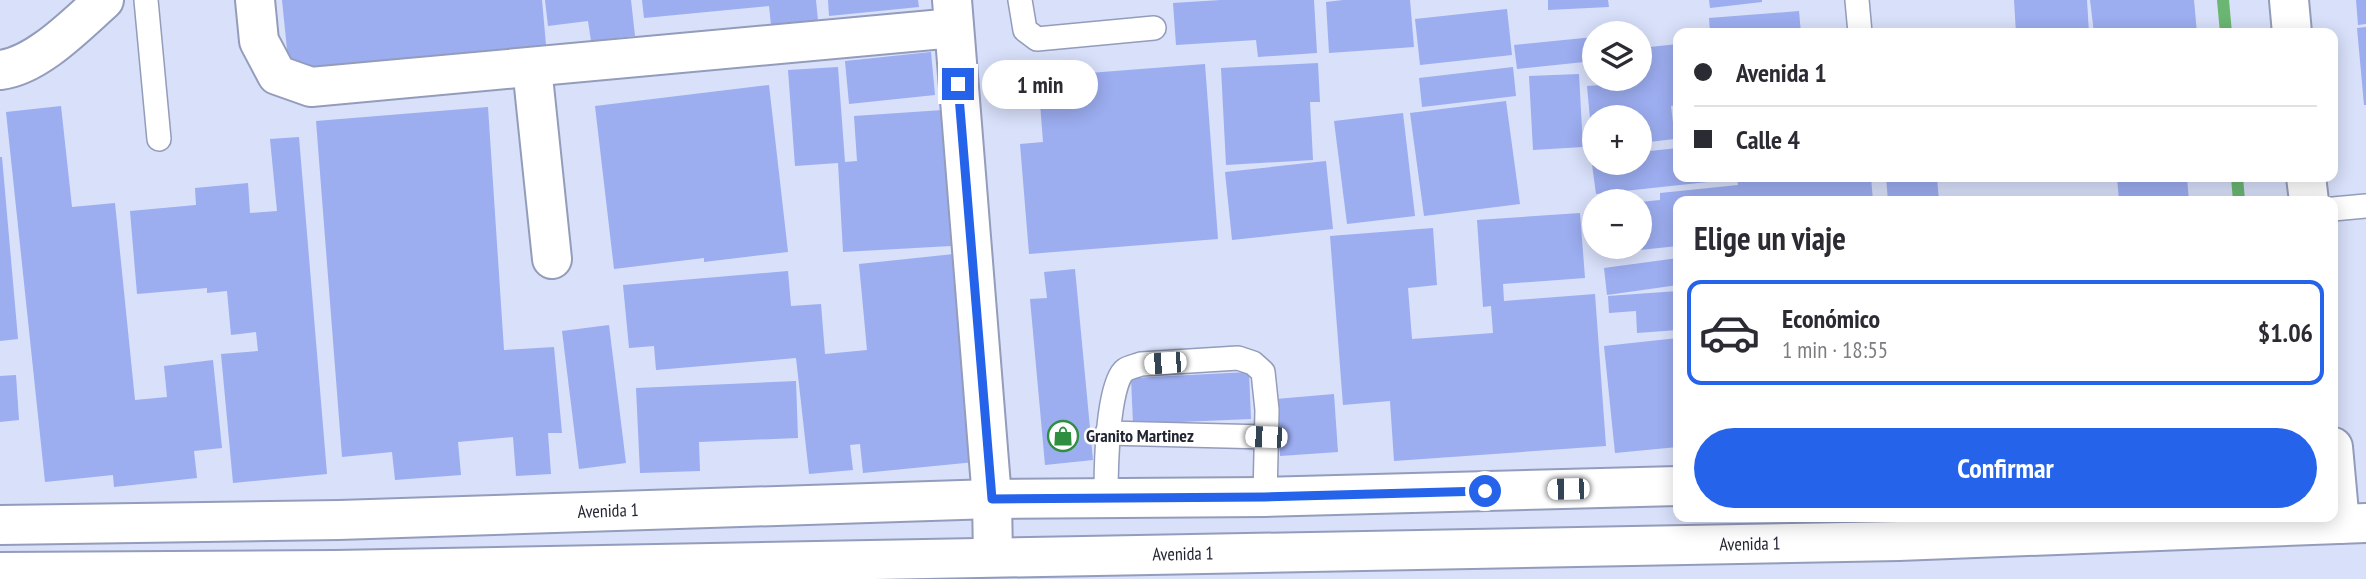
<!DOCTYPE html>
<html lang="es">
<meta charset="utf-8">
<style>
body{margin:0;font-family:"PT Sans Narrow",sans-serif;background:#f2f2f3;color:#2b2b33;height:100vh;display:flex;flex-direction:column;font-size:26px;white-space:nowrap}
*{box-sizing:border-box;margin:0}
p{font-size:23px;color:#7c7c81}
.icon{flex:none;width:38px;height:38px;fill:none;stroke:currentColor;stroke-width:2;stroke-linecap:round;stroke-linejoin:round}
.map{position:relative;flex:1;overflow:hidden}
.side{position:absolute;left:1673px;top:196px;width:665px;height:326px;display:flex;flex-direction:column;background:#fff;border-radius:14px;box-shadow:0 4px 18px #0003}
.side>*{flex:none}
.top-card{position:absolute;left:1673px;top:28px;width:665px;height:154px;border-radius:14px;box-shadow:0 4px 18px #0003;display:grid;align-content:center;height:154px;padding:0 21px;background:#fff}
.controls{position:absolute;left:1582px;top:21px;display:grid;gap:14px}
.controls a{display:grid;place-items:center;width:70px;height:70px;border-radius:50%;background:#fff;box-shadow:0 4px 18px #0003;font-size:35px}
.end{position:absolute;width:32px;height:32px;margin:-16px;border:9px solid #2563eb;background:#fff;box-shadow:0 0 0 4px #fff}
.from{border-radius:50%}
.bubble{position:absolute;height:49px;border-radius:24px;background:#fff;box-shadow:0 4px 18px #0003;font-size:23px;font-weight:700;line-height:49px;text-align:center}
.car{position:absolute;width:21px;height:42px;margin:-21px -10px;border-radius:9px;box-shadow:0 0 5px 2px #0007;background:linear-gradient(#fff 24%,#345 0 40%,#fff 0 76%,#345 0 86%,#fff 0)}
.top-card b{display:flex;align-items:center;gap:24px;height:66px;font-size:26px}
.top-card b+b{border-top:2px solid #e1e1e2}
.top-card i{width:18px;height:18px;background:#2b2b33}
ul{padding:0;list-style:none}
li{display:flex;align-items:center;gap:21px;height:105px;margin:0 14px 10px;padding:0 7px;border:4px solid transparent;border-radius:14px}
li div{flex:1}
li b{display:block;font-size:26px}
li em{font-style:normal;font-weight:700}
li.active{border-color:#2563eb}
li>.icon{width:63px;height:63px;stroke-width:1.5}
h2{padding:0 21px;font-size:32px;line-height:84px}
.action{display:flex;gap:14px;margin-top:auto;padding:14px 21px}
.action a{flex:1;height:80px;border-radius:42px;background:#2563eb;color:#fff;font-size:28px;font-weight:700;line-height:80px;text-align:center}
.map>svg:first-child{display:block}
</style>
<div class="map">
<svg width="2366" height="579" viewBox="0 0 2366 579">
<rect width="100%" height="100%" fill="#d8e0fa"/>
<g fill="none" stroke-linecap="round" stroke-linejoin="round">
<g stroke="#6ab672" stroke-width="12">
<path d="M 2223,0 L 2226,33"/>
<path d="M 2237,177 L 2239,201"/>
</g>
</g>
<g fill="#9cadf0">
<path d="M 282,0 L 542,0 L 546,45 L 289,69 Z"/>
<path d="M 545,0 L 631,0 L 635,36 L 591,41 L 588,21 L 548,26 Z"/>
<path d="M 642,0 L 816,0 L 818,21 L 771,25 L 769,6 L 644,18 Z"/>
<path d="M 828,0 L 918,0 L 919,7 L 829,16 Z"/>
<path d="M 1221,0 L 1314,0 L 1317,53 L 1258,57 L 1256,40 L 1176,45 L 1173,3 Z"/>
<path d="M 1343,0 L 1410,0 L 1414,47 L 1329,53 L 1326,2 Z"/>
<path d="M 1548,0 L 1608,0 L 1609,7 L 1548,10 Z"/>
<path d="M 1709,0 L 1762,0 L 1762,2 L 1710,8 Z"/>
<path d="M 2014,0 L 2087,0 L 2089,33 L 2016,33 Z"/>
<path d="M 2090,0 L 2194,0 L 2197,33 L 2094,33 Z"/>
<path d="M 2356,0 L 2366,0 L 2366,24 L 2358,25 Z"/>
<path d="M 1507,9 L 1512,55 L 1420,65 L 1415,19 Z"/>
<path d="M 1799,11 L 1801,33 L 1710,33 L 1709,18 Z"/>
<path d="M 2366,27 L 2366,105 L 2364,105 L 2357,28 Z"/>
<path d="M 1594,37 L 1594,61 L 1517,69 L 1514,45 Z"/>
<path d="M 1678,44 L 1678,105 L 1671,106 L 1675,139 L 1640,143 L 1640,117 L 1594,117 L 1594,140 L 1592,140 L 1587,86 L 1615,84 L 1615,79 L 1640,79 L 1640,48 Z"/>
<path d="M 931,52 L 935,95 L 849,104 L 845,61 Z"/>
<path d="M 1318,63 L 1320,102 L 1310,102 L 1313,160 L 1226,165 L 1221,68 Z"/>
<path d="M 1205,64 L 1218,239 L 1029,254 L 1020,144 L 1043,142 L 1038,77 Z"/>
<path d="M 838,67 L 845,162 L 857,161 L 854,116 L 943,110 L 951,246 L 843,252 L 838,163 L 795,166 L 788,70 Z"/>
<path d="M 1513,67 L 1516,96 L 1422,107 L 1419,78 Z"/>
<path d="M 1579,74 L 1583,147 L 1533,150 L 1529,76 Z"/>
<path d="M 769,85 L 788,252 L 704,262 L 704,258 L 614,269 L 595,106 Z"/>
<path d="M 1506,101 L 1520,204 L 1424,216 L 1410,113 Z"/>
<path d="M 61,106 L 72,207 L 115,203 L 135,400 L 167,397 L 164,366 L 213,360 L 222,448 L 194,451 L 197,478 L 114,487 L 113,475 L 45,482 L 6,112 Z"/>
<path d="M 488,107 L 504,350 L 554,347 L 562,433 L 548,433 L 551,474 L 516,476 L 513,437 L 458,442 L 461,475 L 395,480 L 392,452 L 342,457 L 316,121 Z"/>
<path d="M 1403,113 L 1415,216 L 1347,224 L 1334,121 Z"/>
<path d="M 299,137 L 327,474 L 233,483 L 221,354 L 258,351 L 256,332 L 231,335 L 227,291 L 207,293 L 207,288 L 137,294 L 130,211 L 196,205 L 195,188 L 248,183 L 250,213 L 277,211 L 270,139 Z"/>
<path d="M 1678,148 L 1678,177 L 1708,177 L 1708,182 L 1596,194 L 1591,157 L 1594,157 L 1594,163 L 1640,163 L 1640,152 Z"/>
<path d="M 0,157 L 2,157 L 18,339 L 0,341 Z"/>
<path d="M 1326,161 L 1333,229 L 1232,240 L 1225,172 Z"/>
<path d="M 1737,177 L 1871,177 L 1873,201 L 1678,201 L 1678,246 L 1602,254 L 1602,247 L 1640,247 L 1640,202 L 1660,200 L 1660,193 L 1738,185 Z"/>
<path d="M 1886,177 L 1937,177 L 1939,201 L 1888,201 Z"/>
<path d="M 2117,177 L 2187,177 L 2189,201 L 2119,201 Z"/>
<path d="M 1580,213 L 1585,278 L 1503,284 L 1504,301 L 1595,294 L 1606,446 L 1394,461 L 1390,401 L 1343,405 L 1330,236 L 1433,228 L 1437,285 L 1408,288 L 1412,339 L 1493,333 L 1491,306 L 1483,307 L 1477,220 Z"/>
<path d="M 954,254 L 975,462 L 863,473 L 860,444 L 850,445 L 853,470 L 809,474 L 796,358 L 656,370 L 654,346 L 629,348 L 623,285 L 788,271 L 791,306 L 821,304 L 825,354 L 867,350 L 859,264 Z"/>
<path d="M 1678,258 L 1678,285 L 1607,295 L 1604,268 Z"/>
<path d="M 1075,269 L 1093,460 L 1045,465 L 1030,299 L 1047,298 L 1044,272 Z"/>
<path d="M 1678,291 L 1678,330 L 1637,333 L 1636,311 L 1609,313 L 1608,296 Z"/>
<path d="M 609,325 L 626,463 L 579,469 L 562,331 Z"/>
<path d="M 1678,338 L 1678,447 L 1615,453 L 1604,346 Z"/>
<path d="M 1249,372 L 1251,419 L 1133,424 L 1131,378 Z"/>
<path d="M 16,375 L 19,420 L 0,422 L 0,376 Z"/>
<path d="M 796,381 L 798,438 L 699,442 L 700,471 L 640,473 L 636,388 Z"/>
<path d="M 1334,394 L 1338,452 L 1280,456 L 1276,399 Z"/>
</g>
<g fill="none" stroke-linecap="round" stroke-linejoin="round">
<g stroke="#939cba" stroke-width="26">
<g id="lane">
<path d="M 146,0 L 159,139"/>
<path d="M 1020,0 L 1025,30 L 1037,39 L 1154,28"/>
<path d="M 1857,0 L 1860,33"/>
<path d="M 2333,209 L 2366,206"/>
<path d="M 1107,433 L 1266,437"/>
<path d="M 1106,497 C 1106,474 1107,383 1125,370 C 1129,367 1136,366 1141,364 L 1238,358 L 1253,363 L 1263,372 L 1267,410 L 1265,497"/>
</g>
</g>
<g stroke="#939cba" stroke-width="42">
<g id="street">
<path d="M 255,0 L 259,41 L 277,75 L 311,87 L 954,28"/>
<path d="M 952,0 L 992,499 L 993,557"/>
<path d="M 2289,0 L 2292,33"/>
<path d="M 532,67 L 552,259"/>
<path d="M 0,70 C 37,66 77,24 104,0"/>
<path d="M 2306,177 L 2309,201"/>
<path d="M 2333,447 L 2340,524"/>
<path d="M 0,525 L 339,520 L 992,499 L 1265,497 L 1678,486"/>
<path d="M 0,572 L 335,570 L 1899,541 L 2366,523"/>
</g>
</g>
<use href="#lane" stroke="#fff" stroke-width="23"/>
<use href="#street" stroke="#fff" stroke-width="38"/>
</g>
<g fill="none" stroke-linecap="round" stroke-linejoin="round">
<path stroke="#2563eb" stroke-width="9" d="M 958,84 L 992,499 L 1265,497 L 1485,491"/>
</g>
<defs>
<g id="shop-ring" transform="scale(1.575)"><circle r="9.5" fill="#fff" stroke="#2f8e40" stroke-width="1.5"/><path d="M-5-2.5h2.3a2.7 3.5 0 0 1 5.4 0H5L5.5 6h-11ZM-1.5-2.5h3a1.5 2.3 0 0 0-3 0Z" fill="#2f8e40"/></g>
</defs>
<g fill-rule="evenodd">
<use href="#shop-ring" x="1063" y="436"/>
</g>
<g text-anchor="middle" stroke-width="5" stroke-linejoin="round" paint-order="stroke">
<g font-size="18" font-weight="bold" fill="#232632" stroke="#fff" text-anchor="start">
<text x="1086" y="442">Granito Martinez</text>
</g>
<g font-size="18" fill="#232632" stroke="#fff">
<text transform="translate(608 511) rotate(-2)" y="6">Avenida 1</text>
<text transform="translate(1750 544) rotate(-1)" y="6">Avenida 1</text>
<text transform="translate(1183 554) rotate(-1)" y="6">Avenida 1</text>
</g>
</g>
</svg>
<div class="controls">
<a><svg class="icon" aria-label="layers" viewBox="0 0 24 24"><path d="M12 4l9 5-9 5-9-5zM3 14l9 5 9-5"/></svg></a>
<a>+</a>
<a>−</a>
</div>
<i class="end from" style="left:1485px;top:491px"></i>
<i class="end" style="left:958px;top:84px"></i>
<div class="bubble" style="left:982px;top:60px;width:116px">1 min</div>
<i class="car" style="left:1165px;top:363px;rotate:266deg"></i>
<i class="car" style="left:1266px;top:437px;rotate:272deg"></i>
<i class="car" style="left:1568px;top:489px;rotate:269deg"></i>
<div class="top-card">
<b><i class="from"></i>Avenida 1</b>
<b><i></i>Calle 4</b>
</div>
<section class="side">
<h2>Elige un viaje</h2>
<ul>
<li class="active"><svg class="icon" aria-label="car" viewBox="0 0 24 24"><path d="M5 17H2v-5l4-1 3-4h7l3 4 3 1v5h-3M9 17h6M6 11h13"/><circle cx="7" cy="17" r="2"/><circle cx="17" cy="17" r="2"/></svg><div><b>Económico</b><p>1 min · 18:55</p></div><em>$1.06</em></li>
</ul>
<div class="action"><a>Confirmar</a></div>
</section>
</div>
